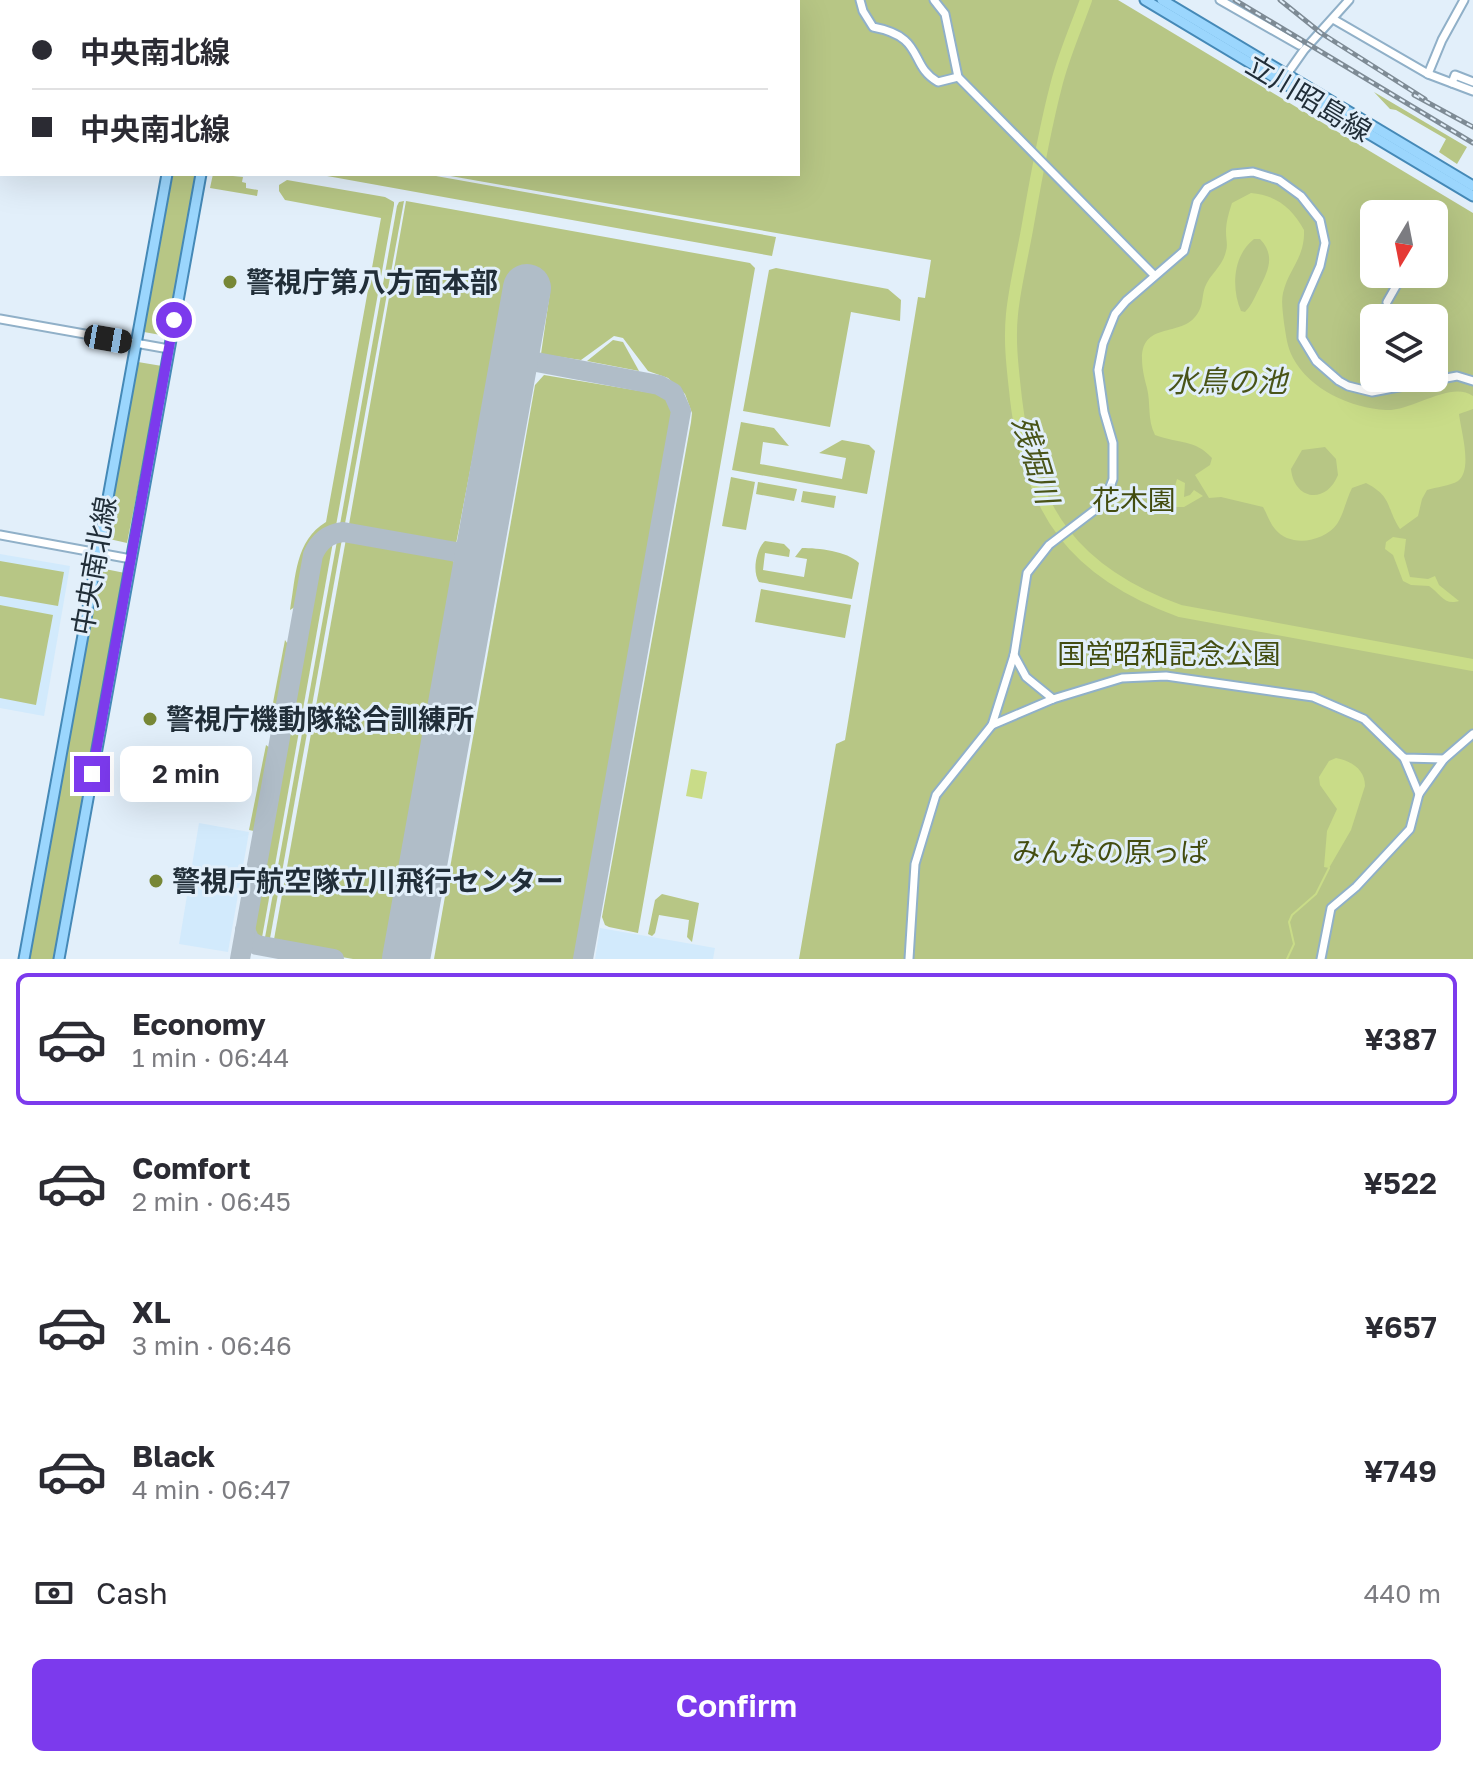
<!DOCTYPE html>
<meta charset="utf-8">
<style>
body{margin:0;font-family:"Golos Text","Noto Sans JP",sans-serif;background:#f2f2f3;color:#2b2b33;height:100vh;display:flex;flex-direction:column;font-size:30px;white-space:nowrap}
*{box-sizing:border-box;margin:0}
p{font-size:26px;color:#7c7c81}
.icon{flex:none;width:44px;height:44px;fill:none;stroke:currentColor;stroke-width:2;stroke-linecap:round;stroke-linejoin:round}
.map{position:relative;height:959px;overflow:hidden}
.details{display:flex;flex-direction:column;background:#fff;flex:1}
.details>*{flex:none}
.guide{position:absolute;left:0px;top:0px;width:800px;height:176px;box-shadow:0 8px 32px #0002;display:grid;align-content:center;height:176px;padding:0 32px;background:#fff}
.needle{width:52px;rotate:190deg}
.fabs{position:absolute;left:1360px;top:200px;display:grid;gap:16px}
.fabs a{display:grid;place-items:center;width:88px;height:88px;border-radius:12px;background:#fff;box-shadow:0 8px 32px #0002;font-size:40px}
.end{position:absolute;width:36px;height:36px;margin:-18px;border:10px solid #7c3aed;background:#fff;box-shadow:0 0 0 4px #fff}
.from{border-radius:50%}
.bubble{position:absolute;height:56px;border-radius:12px;background:#fff;box-shadow:0 8px 32px #0002;font-size:26px;font-weight:600;line-height:56px;text-align:center}
.car{position:absolute;width:24px;height:48px;margin:-24px -12px;border-radius:10px;box-shadow:0 0 6px 2px #0007;background:linear-gradient(#222 24%,#8ab4d8 0 40%,#222 0 76%,#8ab4d8 0 86%,#222 0)}
.guide b{display:flex;align-items:center;gap:28px;height:76px;font-size:30px}
.guide b+b{border-top:2px solid #e1e1e2}
.guide i{width:20px;height:20px;background:#2b2b33}
ul{padding:14px 0 0;list-style:none}
li{display:flex;align-items:center;gap:24px;height:132px;margin:0 16px 12px;padding:0 16px;border:4px solid transparent;border-radius:12px}
li div{flex:1}
li b{display:block;font-size:30px}
li em{font-style:normal;font-weight:600}
li.active{border-color:#7c3aed}
li>.icon{width:72px;height:72px;stroke-width:1.5}
.pay{display:flex;align-items:center;gap:20px;height:88px;padding:0 32px;font-size:30px}
.pay p{margin-inline-start:auto}
.primary-button{display:flex;gap:16px;margin-top:auto;padding:16px 32px}
.primary-button a{flex:1;height:92px;border-radius:12px;background:#7c3aed;color:#fff;font-size:32px;font-weight:600;line-height:92px;text-align:center}
.map>svg:first-child{display:block}
</style>
<div class="map">
<svg width="1473" height="959" viewBox="0 0 1473 959">
<rect width="100%" height="100%" fill="#e2effa"/>
<g fill="#d2eafc">
<path d="M 0,554 L 70,566 L 44,716 L 0,708 Z"/>
<path d="M 199,823 L 249,832 L 228,952 L 179,944 Z"/>
<path d="M 600,928 L 715,948 L 713,959 L 595,959 Z"/>
</g>
<g fill="#b7c685" fill-rule="evenodd">
<path d="M 0,0 L 176,0 L 2,2 L 2,95 Z"/>
<path d="M 249,0 L 1118,0 L 1473,213 L 1473,959 L 799,959 L 836,744 L 845,740 L 918,297 L 925,298 L 931,260 L 439,174 L 798,174 L 798,2 L 249,2 ZM 1374,214 L 1434,214 L 1434,274 L 1374,274 ZM 1374,318 L 1434,318 L 1434,378 L 1374,378 Z"/>
<path d="M 1374,92 L 1467,147 L 1457,164 L 1439,152 L 1446,139 L 1396,110 L 1390,109 Z"/>
<path d="M 173,174 L 197,174 L 166,336 L 144,332 Z"/>
<path d="M 213,174 L 243,177 L 242,182 L 246,183 L 246,188 L 258,190 L 257,196 L 210,188 Z"/>
<path d="M 316,174 L 425,174 L 776,237 L 772,256 Z"/>
<path d="M 287,180 L 385,197 L 394,202 L 394,205 L 335,531 C 305,539 305,578 301,603 L 290,610 C 296,576 295,541 326,522 L 381,218 L 285,200 L 279,191 L 279,185 Z"/>
<path d="M 404,201 L 344,529 L 339,530 L 397,206 L 399,202 Z"/>
<path d="M 406,201 L 750,263 L 755,268 L 638,933 L 609,927 L 605,925 L 602,917 L 691,422 L 692,413 L 685,394 L 668,378 L 648,371 L 623,338 L 614,336 L 581,360 L 541,354 L 550,292 L 506,283 L 456,544 L 449,547 L 348,530 Z"/>
<path d="M 776,268 L 888,289 L 901,300 L 900,321 L 851,312 L 830,427 L 743,411 L 769,270 Z"/>
<path d="M 613,340 L 623,342 L 639,371 L 587,361 Z"/>
<path d="M 138,362 L 162,366 L 127,543 L 105,538 Z"/>
<path d="M 544,375 L 658,394 L 665,398 L 673,412 L 575,959 L 434,959 L 535,385 Z"/>
<path d="M 741,422 L 774,428 L 789,446 L 763,442 L 760,464 L 842,479 L 846,458 L 819,453 L 842,440 L 869,445 L 875,451 L 867,494 L 732,470 Z"/>
<path d="M 731,477 L 755,482 L 746,530 L 722,526 Z"/>
<path d="M 758,482 L 797,489 L 794,501 L 756,494 Z"/>
<path d="M 803,491 L 836,496 L 834,508 L 801,502 Z"/>
<path d="M 342,539 L 269,944 L 264,943 L 337,541 Z"/>
<path d="M 346,539 L 446,556 L 454,562 L 383,959 L 353,959 L 273,945 Z"/>
<path d="M 765,541 L 784,544 L 790,550 L 789,557 L 765,553 L 763,570 L 804,577 L 807,559 L 795,557 L 802,548 C 818,548 847,551 859,563 L 852,599 L 759,582 C 752,572 756,549 765,541 Z"/>
<path d="M 333,542 L 261,943 L 254,939 L 252,932 L 318,566 L 323,552 Z"/>
<path d="M 0,561 L 64,572 L 58,606 L 0,596 Z"/>
<path d="M 100,568 L 125,573 L 55,959 L 29,959 Z"/>
<path d="M 761,589 L 851,605 L 845,638 L 755,622 Z"/>
<path d="M 0,605 L 53,615 L 36,705 L 0,698 Z"/>
<path d="M 285,640 L 292,650 L 281,708 L 271,713 Z"/>
<path d="M 266,745 L 274,751 L 258,832 L 249,830 Z"/>
<path d="M 662,894 L 699,903 L 692,942 L 687,937 L 689,920 L 659,915 L 655,933 L 652,936 L 648,934 L 655,900 Z"/>
</g>
<g fill="#c9dc88" fill-rule="evenodd">
<path d="M 1251,193 C 1276,195 1292,208 1304,230 C 1305,258 1289,268 1283,293 C 1281,302 1283,313 1284,323 C 1286,335 1287,347 1293,358 C 1310,390 1351,408 1386,410 C 1413,411 1451,380 1473,396 L 1473,409 L 1459,414 C 1461,431 1473,470 1458,481 C 1450,486 1436,487 1427,490 L 1422,499 L 1418,516 L 1400,529 C 1386,508 1393,497 1366,483 L 1352,488 C 1346,500 1344,513 1337,524 C 1324,542 1290,548 1275,529 C 1270,523 1267,514 1263,507 L 1221,497 L 1209,498 L 1195,475 L 1210,465 L 1212,458 C 1195,439 1179,444 1155,435 C 1147,419 1151,404 1147,388 C 1125,310 1182,345 1199,311 C 1203,304 1202,295 1205,287 C 1210,274 1223,266 1226,251 C 1228,245 1226,239 1226,232 C 1226,222 1229,212 1232,203 ZM 1254,239 L 1260,239 C 1276,256 1268,271 1259,289 C 1254,298 1252,305 1245,312 L 1241,311 C 1231,288 1233,255 1254,239 ZM 1325,447 L 1336,459 L 1338,475 C 1326,505 1294,500 1291,469 L 1302,450 Z"/>
<path d="M 1177,479 L 1185,483 L 1184,497 L 1190,495 L 1194,490 L 1203,496 L 1184,507 L 1170,507 L 1167,503 L 1172,497 Z"/>
<path d="M 1393,537 L 1406,539 L 1404,556 L 1410,577 L 1428,579 L 1435,576 L 1439,585 L 1459,601 C 1444,606 1440,593 1429,586 L 1411,585 L 1403,581 L 1393,555 L 1385,549 L 1386,542 Z"/>
<path d="M 1336,758 C 1351,761 1365,769 1365,786 L 1351,830 L 1329,868 L 1324,867 L 1327,831 L 1337,809 L 1320,785 L 1319,777 L 1329,761 Z"/>
<path d="M 691,769 L 707,772 L 702,799 L 686,796 Z"/>
</g>
<g fill="none" stroke-linecap="round" stroke-linejoin="round">
<path stroke="#c9dc88" stroke-width="2" d="M 1287,959 L 1294,944 L 1289,922 L 1292,915 L 1316,894 L 1329,868"/>
<path stroke="#c9dc88" stroke-width="12" d="M 1086,0 C 1076,28 1063,57 1056,86 C 1044,132 1036,178 1028,224 C 1023,254 1015,284 1012,314 C 1009,343 1013,371 1016,399 C 1029,510 1074,573 1180,611 L 1473,665"/>
<g stroke="#b0bdc8" stroke-width="20">
<path d="M 515,358 L 659,385 L 673,393 L 681,411 L 583,959"/>
<path d="M 245,930 L 250,941 L 257,945 L 334,959"/>
<path d="M 240,959 L 313,555 C 319,541 328,534 343,532 L 479,556"/>
</g>
<path stroke="#b0bdc8" stroke-width="48" d="M 406,959 L 527,288"/>
<g stroke="#90b0c8" stroke-width="11">
<g id="minor">
<path d="M 860,0 L 863,11 L 873,27 C 926,37 908,65 938,82 L 958,77 L 1154,275"/>
<path d="M 934,0 L 945,14 L 958,77"/>
<path d="M 1220,0 L 1299,45"/>
<path d="M 1333,19 L 1428,74 L 1473,91"/>
<path d="M 1428,74 L 1442,40 L 1464,0"/>
<path d="M 1285,77 L 1304,50 L 1349,0"/>
<path d="M 1452,83 L 1455,75 L 1473,82"/>
<path d="M 0,104 L 2,105"/>
<path d="M 0,115 L 2,116"/>
<path d="M 1387,302 L 1403,274"/>
<path d="M 1377,318 L 1382,309"/>
<path d="M 0,319 L 169,349"/>
<path d="M 0,535 L 131,559"/>
<path d="M 1014,655 L 1026,677 L 1053,699"/>
<path d="M 992,725 L 1053,699 L 1122,678 L 1166,676 L 1313,697 L 1364,719 L 1404,758 L 1444,759"/>
<path d="M 1404,758 L 1419,794"/>
<path d="M 909,959 L 915,864 L 936,795 L 992,725 L 1014,655 L 1027,573 L 1049,545 L 1104,503 L 1113,479 L 1113,443 L 1104,412 L 1098,370 L 1103,344 L 1115,314 L 1126,301 L 1184,251 L 1197,202 L 1207,188 L 1233,174 L 1253,172 L 1279,180 L 1301,196 L 1320,220 L 1325,243 L 1320,266 L 1303,305 L 1302,338 L 1316,361 L 1339,381 L 1348,386 L 1372,392 L 1457,376 L 1473,381"/>
<path d="M 1321,959 L 1331,908 L 1356,887 L 1410,829 L 1419,794 L 1444,759 L 1473,734"/>
</g>
</g>
<g stroke="#4589b7" stroke-width="13">
<g id="major">
<path d="M 1145,0 L 1473,196"/>
<path d="M 1162,0 L 1473,186"/>
<path d="M 199,2 L 199,0"/>
<path d="M 232,2 L 232,0"/>
<path d="M 24,959 L 167,174"/>
<path d="M 59,959 L 201,174"/>
</g>
</g>
<use href="#minor" stroke="#fff" stroke-width="7"/>
<use href="#major" stroke="#9bd6fd" stroke-width="9"/>
<g stroke="#7e8b95" stroke-width="5">
<g id="rail">
<path d="M 1235,0 L 1473,143"/>
<path d="M 1280,0 L 1321,33 L 1425,99"/>
<path d="M 1414,95 L 1473,127"/>
</g>
</g>
<use href="#rail" stroke="#e2effa" stroke-width="2" stroke-dasharray="6" stroke-linecap="butt"/>
</g>
<g fill="none" stroke-linecap="round" stroke-linejoin="round">
<path stroke="#7c3aed" stroke-width="10" d="M 92,774 L 174,320"/>
</g>
<g fill="#778736" stroke="#e2effa" stroke-width="3">
<circle cx="230" cy="282" r="8"/>
<circle cx="150" cy="719" r="8"/>
<circle cx="156" cy="881" r="8"/>
</g>
<g text-anchor="middle" stroke-width="6" stroke-linejoin="round" paint-order="stroke">
<g font-size="28" fill="#212e38" stroke="#e2effa">
<text transform="translate(1309 98) rotate(31)" y="10">立川昭島線</text>
<text transform="translate(94 566) rotate(-80)" y="10">中央南北線</text>
</g>
<g font-size="28" font-weight="bold" fill="#212e38" stroke="#e2effa" text-anchor="start">
<text x="246" y="292">警視庁第八方面本部</text>
<text x="166" y="729">警視庁機動隊総合訓練所</text>
<text x="172" y="891">警視庁航空隊立川飛行センター</text>
</g>
<g font-size="28" fill="#434d10" stroke="#e2effa">
<text x="1134" y="510">花木園</text>
<text x="1169" y="664">国営昭和記念公園</text>
<text x="1110" y="862">みんなの原っぱ</text>
</g>
<g font-size="30" font-style="italic" fill="#495418" stroke="#e2effa">
<text x="1227" y="392">水鳥の池</text>
<text transform="translate(1035 460) rotate(73)" y="10">残堀川</text>
</g>
</g>
</svg>
<div class="fabs">
<a><svg class="needle" viewBox="-14 -14 28 28"><path d="M0-13l5 13h-10z" fill="#e53935"/><path d="M0 13l5-13h-10z" fill="#7c7c81"/></svg></a>
<a><svg class="icon" aria-label="layers" viewBox="0 0 24 24"><path d="M12 4l9 5-9 5-9-5zM3 14l9 5 9-5"/></svg></a>
</div>
<i class="end from" style="left:174px;top:320px"></i>
<i class="end" style="left:92px;top:774px"></i>
<div class="bubble" style="left:120px;top:746px;width:132px">2 min</div>
<i class="car" style="left:108px;top:339px;rotate:100deg"></i>
<div class="guide">
<b><i class="from"></i>中央南北線</b>
<b><i></i>中央南北線</b>
</div>
</div>
<section class="details">
<ul>
<li class="active"><svg class="icon" aria-label="car" viewBox="0 0 24 24"><path d="M5 17H2v-5l4-1 3-4h7l3 4 3 1v5h-3M9 17h6M6 11h13"/><circle cx="7" cy="17" r="2"/><circle cx="17" cy="17" r="2"/></svg><div><b>Economy</b><p>1 min · 06:44</p></div><em>¥387</em></li>
<li><svg class="icon" aria-label="car" viewBox="0 0 24 24"><path d="M5 17H2v-5l4-1 3-4h7l3 4 3 1v5h-3M9 17h6M6 11h13"/><circle cx="7" cy="17" r="2"/><circle cx="17" cy="17" r="2"/></svg><div><b>Comfort</b><p>2 min · 06:45</p></div><em>¥522</em></li>
<li><svg class="icon" aria-label="car" viewBox="0 0 24 24"><path d="M5 17H2v-5l4-1 3-4h7l3 4 3 1v5h-3M9 17h6M6 11h13"/><circle cx="7" cy="17" r="2"/><circle cx="17" cy="17" r="2"/></svg><div><b>XL</b><p>3 min · 06:46</p></div><em>¥657</em></li>
<li><svg class="icon" aria-label="car" viewBox="0 0 24 24"><path d="M5 17H2v-5l4-1 3-4h7l3 4 3 1v5h-3M9 17h6M6 11h13"/><circle cx="7" cy="17" r="2"/><circle cx="17" cy="17" r="2"/></svg><div><b>Black</b><p>4 min · 06:47</p></div><em>¥749</em></li>
</ul>
<div class="pay"><svg class="icon" aria-label="cash" viewBox="0 0 24 24"><path d="M3 7h18v10H3z"/><circle cx="12" cy="12" r="2"/></svg>Cash<p>440 m</p></div>
<div class="primary-button"><a>Confirm</a></div>
</section>
